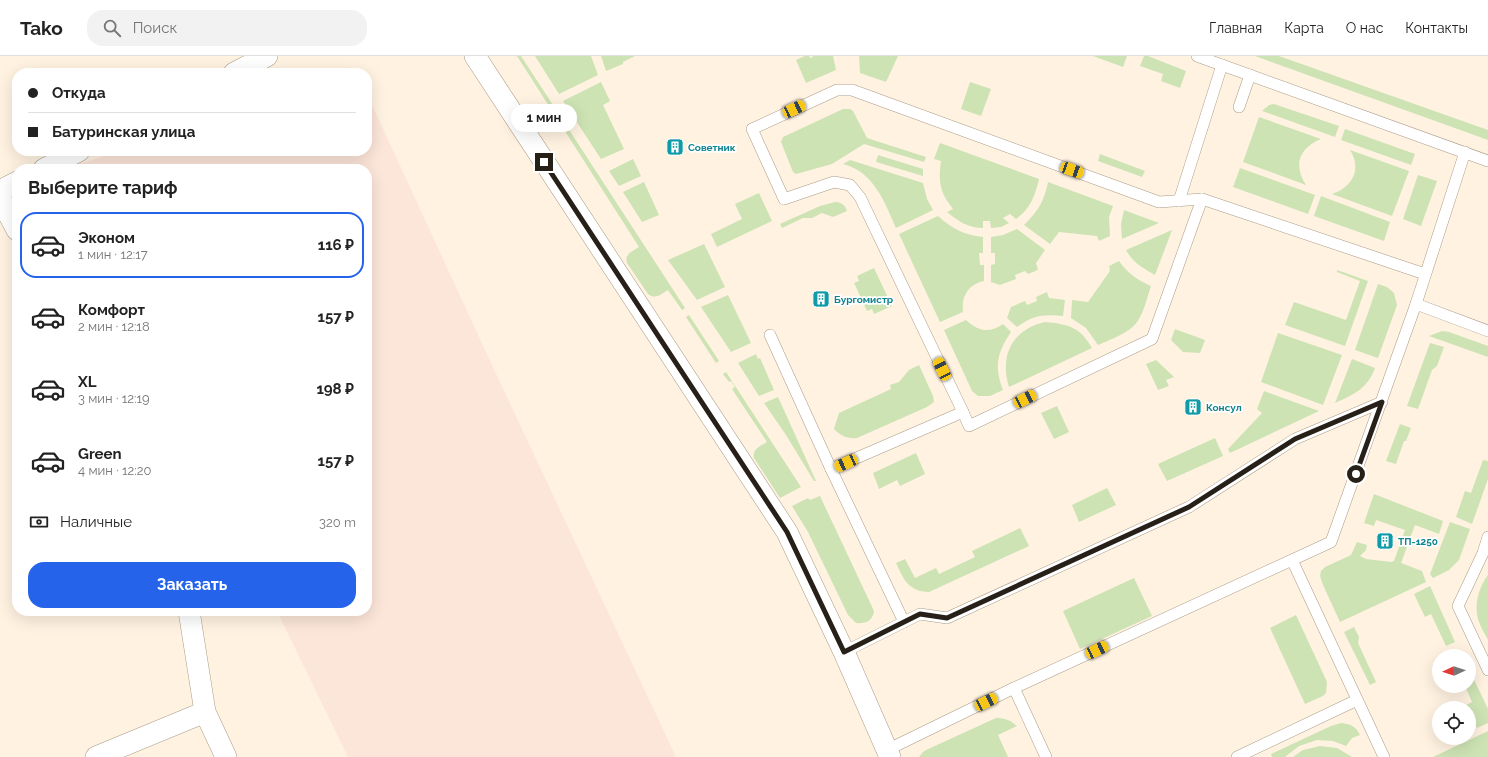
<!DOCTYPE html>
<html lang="ru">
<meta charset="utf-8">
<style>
body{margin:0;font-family:Raleway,sans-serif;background:#f2f2f2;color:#222;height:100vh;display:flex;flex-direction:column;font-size:15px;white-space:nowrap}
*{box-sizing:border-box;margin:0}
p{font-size:13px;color:#767676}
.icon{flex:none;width:22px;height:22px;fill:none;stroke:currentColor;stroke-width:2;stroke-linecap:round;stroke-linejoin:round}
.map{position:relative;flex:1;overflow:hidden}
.details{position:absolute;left:12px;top:108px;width:360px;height:452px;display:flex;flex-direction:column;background:#fff;border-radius:16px;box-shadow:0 4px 16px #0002}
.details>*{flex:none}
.top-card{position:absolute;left:12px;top:12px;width:360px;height:88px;border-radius:16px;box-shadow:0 4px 16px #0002;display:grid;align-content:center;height:88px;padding:0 16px;background:#fff}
.needle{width:26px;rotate:267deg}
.controls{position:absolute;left:1432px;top:593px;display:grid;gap:8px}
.controls a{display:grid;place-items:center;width:44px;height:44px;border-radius:50%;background:#fff;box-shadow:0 4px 16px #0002;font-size:20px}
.end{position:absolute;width:18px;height:18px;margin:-9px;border:5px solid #262018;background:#fff;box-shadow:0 0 0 2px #fff}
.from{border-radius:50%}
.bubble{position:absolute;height:28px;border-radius:14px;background:#fff;box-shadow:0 4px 16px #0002;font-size:13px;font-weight:700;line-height:28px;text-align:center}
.car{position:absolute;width:12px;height:24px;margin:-12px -6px;border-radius:5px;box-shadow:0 0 3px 1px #0007;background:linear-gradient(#f5c518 24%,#345 0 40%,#f5c518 0 76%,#345 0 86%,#f5c518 0)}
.top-card b{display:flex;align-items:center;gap:14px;height:38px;font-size:15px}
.top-card b+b{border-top:1px solid #e0e0e0}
.top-card i{width:10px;height:10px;background:#222}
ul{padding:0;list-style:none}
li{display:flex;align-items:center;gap:12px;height:66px;margin:0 8px 6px;padding:0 8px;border:2px solid transparent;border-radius:16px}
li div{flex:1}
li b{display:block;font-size:15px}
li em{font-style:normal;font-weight:700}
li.current{border-color:#2563eb}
li>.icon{width:36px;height:36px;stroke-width:1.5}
h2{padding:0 16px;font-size:18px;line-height:48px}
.pay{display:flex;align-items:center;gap:10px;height:44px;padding:0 16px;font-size:15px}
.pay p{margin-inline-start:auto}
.action{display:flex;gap:8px;margin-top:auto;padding:8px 16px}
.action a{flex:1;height:46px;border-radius:16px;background:#2563eb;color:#fff;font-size:16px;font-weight:700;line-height:46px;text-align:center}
header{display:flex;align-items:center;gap:24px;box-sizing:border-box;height:56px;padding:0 20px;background:#fff;border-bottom:1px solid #e0e0e0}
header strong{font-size:19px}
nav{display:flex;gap:22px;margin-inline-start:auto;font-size:14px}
.search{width:280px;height:36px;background:#f2f2f2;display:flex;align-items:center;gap:10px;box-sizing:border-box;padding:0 14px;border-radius:16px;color:#767676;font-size:15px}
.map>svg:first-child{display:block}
</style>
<header>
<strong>Tako</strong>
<div class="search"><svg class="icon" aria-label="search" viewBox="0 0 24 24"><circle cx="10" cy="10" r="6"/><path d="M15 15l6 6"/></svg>Поиск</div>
<nav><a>Главная</a><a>Карта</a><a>О нас</a><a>Контакты</a></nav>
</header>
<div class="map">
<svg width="1488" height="701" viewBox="0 0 1488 701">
<rect width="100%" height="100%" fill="#fff2e1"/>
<path fill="#fce5d9" d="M 373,51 L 491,307 L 676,701 L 348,701 L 277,555 L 367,555 L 367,113 L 63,113 L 121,95 L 367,95 L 367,54 Z"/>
<g fill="#cde3b4">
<path d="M 517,0 L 521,0 L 685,252 L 682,254 L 668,234 C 661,238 656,244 648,238 L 627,207 C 624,198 633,195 639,191 Z"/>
<path d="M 535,0 L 591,0 L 598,19 L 559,38 Z"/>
<path d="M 601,0 L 635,0 L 623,6 L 623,8 L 606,15 Z"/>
<path d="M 805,0 L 809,0 L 810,2 L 814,0 L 833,0 L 836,14 L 806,27 L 796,4 Z"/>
<path d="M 859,0 L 898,0 L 886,26 L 860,17 Z"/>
<path d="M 1093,0 L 1127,0 L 1123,11 Z"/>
<path d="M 1144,0 L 1148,0 L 1186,15 L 1180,32 L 1161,25 L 1163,18 L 1140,10 Z"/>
<path d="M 1255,0 L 1279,0 L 1488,74 L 1488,84 Z"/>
<path d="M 601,26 L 610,45 L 603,49 L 624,93 L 601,103 L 563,45 Z"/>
<path d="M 970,26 L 991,33 L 981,60 L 961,53 Z"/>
<path d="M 1274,48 L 1339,70 L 1335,81 L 1262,55 L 1269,49 Z"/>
<path d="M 843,53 L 850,53 L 853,55 L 867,82 L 926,101 L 924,106 L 864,88 L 832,108 L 796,118 L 793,116 L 781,86 L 783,81 Z"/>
<path d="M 1259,61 L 1321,83 C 1299,92 1293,109 1306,129 L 1243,106 Z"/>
<path d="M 1345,73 L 1415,98 L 1411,109 L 1341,84 Z"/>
<path d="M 940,87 L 1039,123 C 1035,140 1030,153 1016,163 L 1010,158 L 1003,162 L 1009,167 L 1001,171 L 991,172 L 990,165 L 983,165 L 983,172 C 968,172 958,165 947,156 L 953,153 C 940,137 938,126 941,105 L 934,103 Z"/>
<path d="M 1350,94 L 1409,115 L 1392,160 L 1332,138 C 1353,131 1362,113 1350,94 Z"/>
<path d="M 1100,98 L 1145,115 L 1142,121 L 1098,105 Z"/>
<path d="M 878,99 L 923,113 L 923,120 L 876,106 Z"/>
<path d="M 633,103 L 641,120 L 619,130 L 609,115 Z"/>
<path d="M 850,104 L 923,127 L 927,143 L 933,154 L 896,172 C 884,145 874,116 843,108 Z"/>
<path d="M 1240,112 L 1315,139 L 1308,158 L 1233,131 Z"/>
<path d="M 1418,119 L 1437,125 L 1421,170 L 1403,163 Z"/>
<path d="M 644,126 L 659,159 L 642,166 L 623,136 Z"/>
<path d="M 1048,126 L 1113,150 L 1109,161 L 1110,180 L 1099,185 L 1097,180 L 1059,176 L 1050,188 L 1024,169 C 1038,155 1044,146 1048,126 Z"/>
<path d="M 759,137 L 772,165 L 717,191 L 711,178 L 742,163 L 735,148 Z"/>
<path d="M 1321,140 L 1390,166 L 1384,185 L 1314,160 Z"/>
<path d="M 835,146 C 841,146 845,149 847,155 L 833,161 L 822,157 L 812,162 L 803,162 L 782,172 L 780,168 L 820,150 Z"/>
<path d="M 1124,154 L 1159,167 L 1122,183 L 1121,168 Z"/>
<path d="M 938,160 C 952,173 965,179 983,181 L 983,197 L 979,197 L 980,209 L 984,209 L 984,225 C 968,228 961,241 963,256 L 940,266 L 899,178 Z"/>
<path d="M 1017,173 L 1045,194 L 1036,207 L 1038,214 L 1028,218 L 1025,215 L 1015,219 L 1016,223 L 1000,229 L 991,226 L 991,209 L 995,208 L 995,197 L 991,197 L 991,181 L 1003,179 Z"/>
<path d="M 1172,174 L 1155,219 C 1143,212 1133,207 1126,194 Z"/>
<path d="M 704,188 L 725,231 L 697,244 L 668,204 Z"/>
<path d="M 1119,205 C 1128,218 1138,224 1151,230 C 1146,244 1143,264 1130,273 C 1121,280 1109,284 1098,289 L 1086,272 L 1071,262 L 1072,244 L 1088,246 L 1110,215 L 1109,210 Z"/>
<path d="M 874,212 L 892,250 L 874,258 L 872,253 L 867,255 L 854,227 L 859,225 L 857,220 Z"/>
<path d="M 1337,214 L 1368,225 L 1345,290 L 1285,269 L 1294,246 L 1346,264 L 1360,225 L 1337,216 Z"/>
<path d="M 1378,228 L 1387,231 L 1394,237 L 1397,249 L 1378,302 L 1355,294 Z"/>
<path d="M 1047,236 L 1049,242 L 1065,244 L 1063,260 C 1044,258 1033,259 1017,271 L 1007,262 L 1011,251 L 1025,245 L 1027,249 L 1037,245 L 1036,241 Z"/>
<path d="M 728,239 L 751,287 L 731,296 L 701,251 Z"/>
<path d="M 689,259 L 719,305 L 716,307 L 686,261 Z"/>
<path d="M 966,264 C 978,275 989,278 1003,268 L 1011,276 C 997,297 994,310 1003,334 L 990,340 L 978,340 L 972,335 L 944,274 Z"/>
<path d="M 1045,266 C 1068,268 1080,271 1092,292 L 1009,331 C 999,299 1013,273 1045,266 Z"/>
<path d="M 1175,273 L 1205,284 L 1200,297 L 1183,296 L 1171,284 Z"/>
<path d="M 1442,275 L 1449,276 L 1488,290 L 1488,301 L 1429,280 Z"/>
<path d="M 1278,277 L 1342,299 L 1323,349 L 1261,326 Z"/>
<path d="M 1430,287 L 1444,291 L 1437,310 L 1432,314 L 1418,353 L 1407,350 Z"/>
<path d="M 756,298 L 758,303 L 760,302 L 774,334 L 759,340 L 738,307 Z"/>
<path d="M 1352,303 L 1375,312 C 1367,333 1355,338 1335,347 Z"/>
<path d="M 1156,304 L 1174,321 L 1166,324 L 1169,330 L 1158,334 L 1146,308 Z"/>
<path d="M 919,309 L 933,340 L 934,346 L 927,351 L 857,382 C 847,383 841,380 834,373 L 839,357 L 891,333 L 890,329 L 899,326 L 909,314 Z"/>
<path d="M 726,316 L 801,431 L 780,442 L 754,402 C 752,393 760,390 767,386 L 732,333 L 735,331 L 731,325 L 729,326 L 723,318 Z"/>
<path d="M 1264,335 L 1319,355 L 1230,397 L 1228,393 L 1262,357 L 1257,353 Z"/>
<path d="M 778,341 L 816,425 L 814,425 L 786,379 L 764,347 Z"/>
<path d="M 1057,350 L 1069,376 L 1054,383 L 1041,357 Z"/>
<path d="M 1400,368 L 1411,372 L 1406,385 L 1404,385 L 1396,408 L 1386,405 Z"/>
<path d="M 1215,382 L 1223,400 L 1167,425 L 1158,408 Z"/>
<path d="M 916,397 L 925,418 L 900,430 L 897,424 L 879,433 L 873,417 Z"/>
<path d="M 1483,404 L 1488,405 L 1488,423 L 1472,468 L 1456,461 L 1465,435 L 1471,437 Z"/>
<path d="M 1107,432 L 1116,449 L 1079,466 L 1072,449 Z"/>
<path d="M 1374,438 L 1443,465 L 1439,478 L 1415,469 L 1401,507 L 1422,515 L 1426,526 L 1340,566 L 1323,529 L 1320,520 L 1321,515 L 1325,511 L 1351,499 L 1357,486 L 1367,489 L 1366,494 L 1360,500 L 1366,503 L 1391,506 L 1394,505 L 1405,474 L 1376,464 L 1374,470 L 1364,467 Z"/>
<path d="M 820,440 L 874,555 C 873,565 865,568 856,567 L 848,559 L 808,476 L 792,450 L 808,442 L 810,444 Z"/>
<path d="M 1450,466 L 1470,473 L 1459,504 L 1449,514 L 1433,522 L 1430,518 Z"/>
<path d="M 1020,472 L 1029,490 L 929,536 C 908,535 904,524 896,507 L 905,503 L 915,522 L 936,512 L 939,518 L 975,501 L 972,495 Z"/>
<path d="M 1488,519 L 1488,584 C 1484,576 1478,567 1477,558 C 1475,545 1480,529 1488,519 Z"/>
<path d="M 1134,522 L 1152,560 L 1080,593 L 1063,555 Z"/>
<path d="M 1430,530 L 1455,586 L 1446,590 L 1431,558 L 1425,561 L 1414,538 Z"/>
<path d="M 1296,559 L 1327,626 L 1326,637 L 1323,640 L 1305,648 L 1270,572 Z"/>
<path d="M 1354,571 L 1359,581 L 1358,587 L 1376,626 L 1370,629 L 1344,576 Z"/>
<path d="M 1469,613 L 1488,653 L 1488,667 L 1477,672 L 1469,655 L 1469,652 L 1466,649 L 1472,646 L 1465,630 L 1469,630 Z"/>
<path d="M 996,662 C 1005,662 1010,664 1017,670 L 998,679 L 1008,701 L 919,701 L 923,696 L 926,694 Z"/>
<path d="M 1341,667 C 1350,668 1356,670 1360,679 L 1352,682 L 1346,690 L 1333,685 L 1317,684 L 1299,690 L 1285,701 L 1272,701 L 1271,698 L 1331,670 Z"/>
<path d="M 1488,675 L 1488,701 L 1433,701 Z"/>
<path d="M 1320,690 L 1337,692 L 1352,701 L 1293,701 L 1303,694 Z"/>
</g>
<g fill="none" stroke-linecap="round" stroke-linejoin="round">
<g stroke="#aa9b87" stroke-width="12">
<g id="service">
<path d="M 1197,0 L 1488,105"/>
<path d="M 1239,51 L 1250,19"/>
<path d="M 1179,145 L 1222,9"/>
<path d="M 1416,248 L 1488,275"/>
<path d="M 770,279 L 831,413 L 904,566"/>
<path d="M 963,356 L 860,141 L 850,129 L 834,126 L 784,143 L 752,73 L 837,34 L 852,34 L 1159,146 L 1202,143 L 1425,218"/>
<path d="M 831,413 L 963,356 L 969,370 L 1152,283 L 1202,143"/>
<path d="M 1488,481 L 1483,497 L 1458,550 L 1488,614"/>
<path d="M 1292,504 L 1384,701"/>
<path d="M 844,596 L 920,558 L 947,562 L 1189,451 L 1295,383 L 1382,346"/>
<path d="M 1014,632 L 1046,701"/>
<path d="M 887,694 L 1014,632 L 1331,486 L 1416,248 L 1465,96"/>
<path d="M 1237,701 L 1357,644"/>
</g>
</g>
<g stroke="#aa9b87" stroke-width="22">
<g id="minor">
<path d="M 475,0 L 787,476 L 844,596 L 890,701"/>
<path d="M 234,17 L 267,0"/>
<path d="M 44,113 L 79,95"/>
<path d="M 0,135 L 17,126"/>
<path d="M 0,142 L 17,174"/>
<path d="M 189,555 L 205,656 L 226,701"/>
<path d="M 96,701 L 205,656"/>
</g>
</g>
<use href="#service" stroke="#fff" stroke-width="11"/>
<use href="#minor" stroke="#fff" stroke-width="21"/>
</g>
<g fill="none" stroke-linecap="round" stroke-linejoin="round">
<path stroke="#262018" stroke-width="5" d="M 544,106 L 787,476 L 844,596 L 920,558 L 947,562 L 1189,451 L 1295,383 L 1382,346 L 1356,418"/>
</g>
<defs>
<g id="building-square" transform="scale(0.9)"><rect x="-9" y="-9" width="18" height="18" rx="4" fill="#0f9aa8" stroke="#fff"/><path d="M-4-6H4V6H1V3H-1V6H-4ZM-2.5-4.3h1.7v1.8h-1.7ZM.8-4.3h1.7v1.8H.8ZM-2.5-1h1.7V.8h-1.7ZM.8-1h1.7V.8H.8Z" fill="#fff"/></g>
</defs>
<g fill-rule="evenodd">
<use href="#building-square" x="675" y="91"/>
<use href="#building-square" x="821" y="243"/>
<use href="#building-square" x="1193" y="351"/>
<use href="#building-square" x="1385" y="485"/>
</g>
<g text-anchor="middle" stroke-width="3.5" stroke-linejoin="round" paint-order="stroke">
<g font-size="10" font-weight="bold" fill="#0d838f" stroke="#fff" text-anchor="start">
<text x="688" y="95">Советник</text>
<text x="834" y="247">Бургомистр</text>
<text x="1206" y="355">Консул</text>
<text x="1398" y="489">ТП-1250</text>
</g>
</g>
</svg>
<div class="controls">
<a><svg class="needle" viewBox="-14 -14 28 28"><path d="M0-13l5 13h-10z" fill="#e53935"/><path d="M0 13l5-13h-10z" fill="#767676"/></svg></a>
<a><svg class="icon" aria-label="locate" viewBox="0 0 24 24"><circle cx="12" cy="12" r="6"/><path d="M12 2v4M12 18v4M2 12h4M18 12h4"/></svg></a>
</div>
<i class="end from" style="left:1356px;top:418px"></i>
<i class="end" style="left:544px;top:106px"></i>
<div class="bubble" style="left:511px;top:48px;width:66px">1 мин</div>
<i class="car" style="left:794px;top:53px;rotate:65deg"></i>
<i class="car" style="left:1072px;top:114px;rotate:110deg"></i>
<i class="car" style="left:942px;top:313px;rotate:334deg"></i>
<i class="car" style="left:1025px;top:343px;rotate:64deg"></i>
<i class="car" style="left:846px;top:407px;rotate:246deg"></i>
<i class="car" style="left:1097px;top:594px;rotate:65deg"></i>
<i class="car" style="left:986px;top:646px;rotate:64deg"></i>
<div class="top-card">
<b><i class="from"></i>Откуда</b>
<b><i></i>Батуринская улица</b>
</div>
<section class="details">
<h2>Выберите тариф</h2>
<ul>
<li class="current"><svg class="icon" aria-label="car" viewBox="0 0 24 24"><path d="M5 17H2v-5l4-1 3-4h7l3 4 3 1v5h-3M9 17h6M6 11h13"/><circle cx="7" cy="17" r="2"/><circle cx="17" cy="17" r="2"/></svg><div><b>Эконом</b><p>1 мин · 12:17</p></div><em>116 ₽</em></li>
<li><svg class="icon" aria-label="car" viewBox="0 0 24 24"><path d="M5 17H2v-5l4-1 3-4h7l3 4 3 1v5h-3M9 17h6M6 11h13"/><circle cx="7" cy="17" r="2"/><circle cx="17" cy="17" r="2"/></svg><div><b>Комфорт</b><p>2 мин · 12:18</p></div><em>157 ₽</em></li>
<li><svg class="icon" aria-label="car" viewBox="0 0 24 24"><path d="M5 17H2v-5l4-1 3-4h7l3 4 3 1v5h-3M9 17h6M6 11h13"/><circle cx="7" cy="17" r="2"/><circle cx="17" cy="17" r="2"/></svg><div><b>XL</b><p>3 мин · 12:19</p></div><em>198 ₽</em></li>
<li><svg class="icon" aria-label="car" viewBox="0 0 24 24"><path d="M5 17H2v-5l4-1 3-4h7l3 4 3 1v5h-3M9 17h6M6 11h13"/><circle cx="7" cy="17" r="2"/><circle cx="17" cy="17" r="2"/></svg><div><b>Green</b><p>4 мин · 12:20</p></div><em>157 ₽</em></li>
</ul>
<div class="pay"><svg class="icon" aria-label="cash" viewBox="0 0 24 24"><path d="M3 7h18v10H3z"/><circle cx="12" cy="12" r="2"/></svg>Наличные<p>320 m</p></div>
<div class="action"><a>Заказать</a></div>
</section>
</div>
